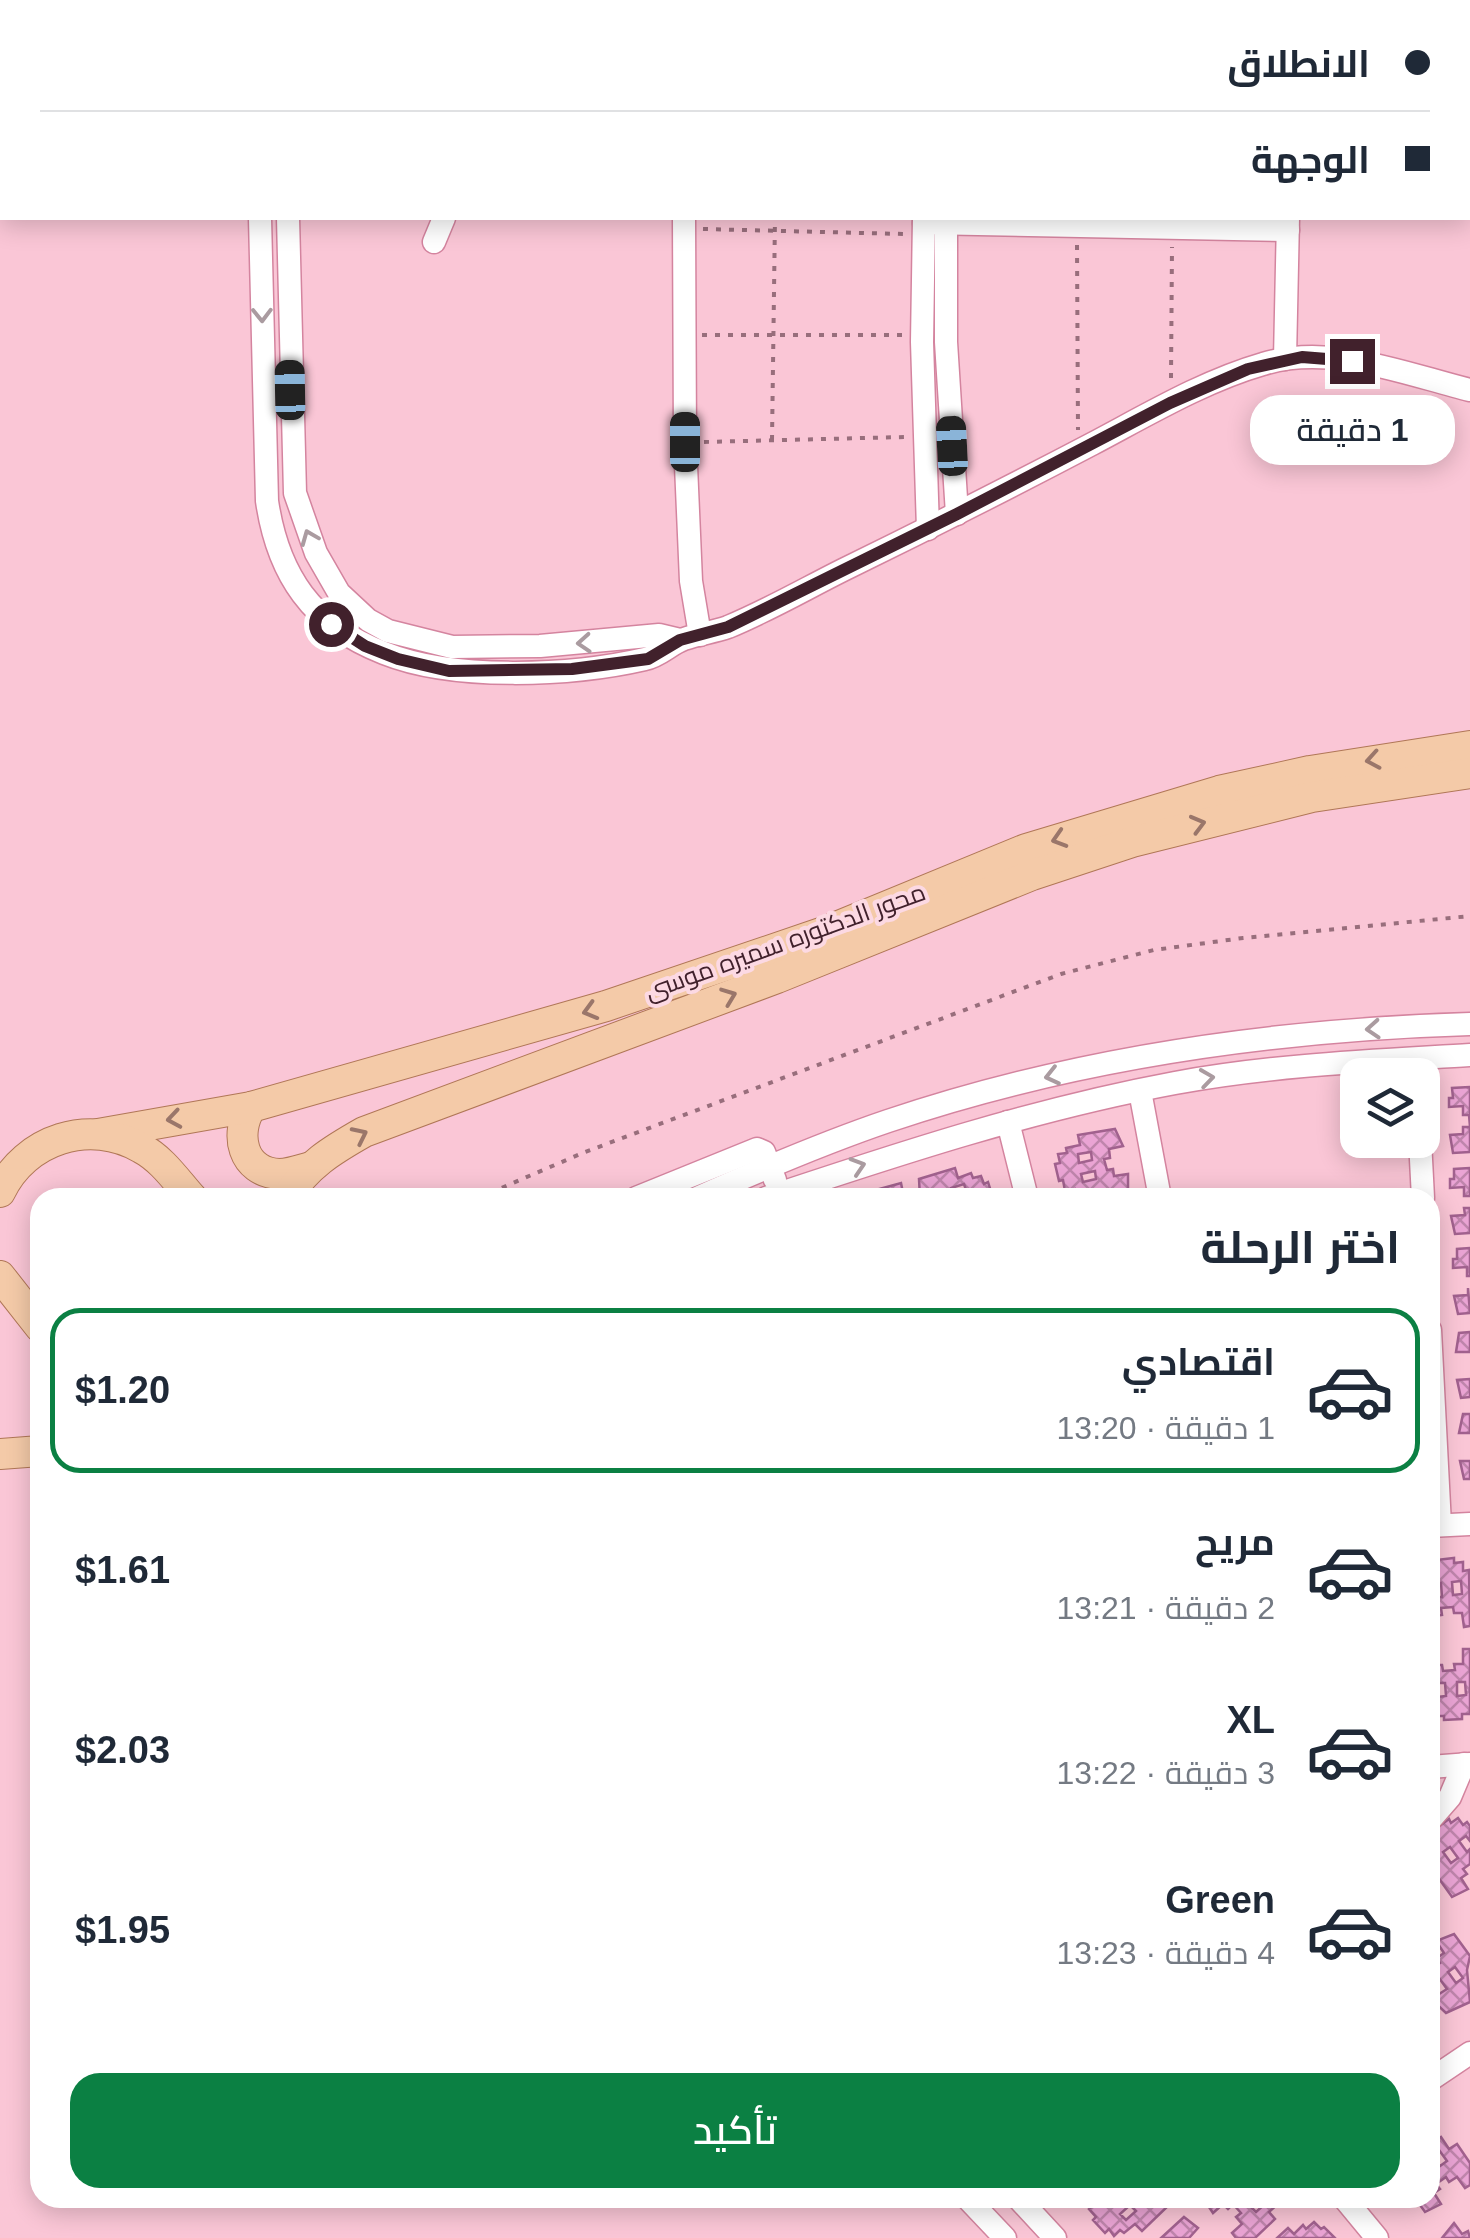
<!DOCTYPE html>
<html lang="ar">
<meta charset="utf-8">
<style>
body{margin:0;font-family:Helvetica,Cairo,sans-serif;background:#f2f2f3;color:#1f2937;direction:rtl;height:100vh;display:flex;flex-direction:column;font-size:38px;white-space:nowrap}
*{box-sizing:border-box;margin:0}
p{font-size:32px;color:#747a83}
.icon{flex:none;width:55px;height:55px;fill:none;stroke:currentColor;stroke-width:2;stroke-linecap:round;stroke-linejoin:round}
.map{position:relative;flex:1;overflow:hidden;direction:ltr}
.drawer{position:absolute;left:30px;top:1188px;width:1410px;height:1020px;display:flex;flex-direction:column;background:#fff;border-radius:30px;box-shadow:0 5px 25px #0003;direction:rtl}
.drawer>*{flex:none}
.banner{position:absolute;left:0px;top:0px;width:1470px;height:220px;box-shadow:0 5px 25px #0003;direction:rtl;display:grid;align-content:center;height:220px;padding:0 40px;background:#fff}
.tools{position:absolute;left:1340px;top:1058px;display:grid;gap:20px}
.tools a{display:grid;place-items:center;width:100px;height:100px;border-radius:20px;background:#fff;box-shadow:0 5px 25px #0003;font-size:50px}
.end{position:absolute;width:45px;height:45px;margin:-22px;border:12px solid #41212c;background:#fff;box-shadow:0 0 0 5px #fff}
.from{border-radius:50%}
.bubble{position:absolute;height:70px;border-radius:30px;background:#fff;box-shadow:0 5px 25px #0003;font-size:32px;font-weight:600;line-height:70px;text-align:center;direction:rtl}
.car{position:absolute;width:30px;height:60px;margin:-30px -15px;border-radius:12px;box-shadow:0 0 8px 2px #0007;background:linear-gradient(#222 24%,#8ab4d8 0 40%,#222 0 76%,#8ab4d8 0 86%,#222 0)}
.banner b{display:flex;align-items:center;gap:35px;height:95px;font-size:38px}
.banner b+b{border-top:2px solid #e0e1e3}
.banner i{width:25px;height:25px;background:#1f2937}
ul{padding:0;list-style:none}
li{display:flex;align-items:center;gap:30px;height:165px;margin:0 20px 15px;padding:0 20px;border:5px solid transparent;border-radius:30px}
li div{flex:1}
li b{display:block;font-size:38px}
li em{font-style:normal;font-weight:600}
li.active{border-color:#0b8043}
li>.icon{width:90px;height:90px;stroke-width:1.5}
h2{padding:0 40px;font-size:45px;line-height:120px}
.button{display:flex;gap:20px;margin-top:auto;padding:20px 40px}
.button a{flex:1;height:115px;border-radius:30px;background:#0b8043;color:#fff;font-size:40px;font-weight:600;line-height:115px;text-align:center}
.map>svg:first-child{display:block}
</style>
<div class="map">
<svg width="1470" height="2238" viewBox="0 0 1470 2238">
<defs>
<pattern id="building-cross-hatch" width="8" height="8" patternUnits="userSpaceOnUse" patternTransform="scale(2.5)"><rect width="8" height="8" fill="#eaa4d4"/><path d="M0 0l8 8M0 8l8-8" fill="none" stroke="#bf85ac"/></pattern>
</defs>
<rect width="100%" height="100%" fill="#fac6d6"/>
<g fill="url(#building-cross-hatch)" stroke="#a1618e" stroke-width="2.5" fill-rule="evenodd">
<path d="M 1470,1087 L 1470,1152 L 1453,1153 L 1450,1135 L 1463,1134 L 1463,1127 L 1470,1127 L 1469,1115 L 1463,1115 L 1463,1106 L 1449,1107 L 1449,1098 L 1453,1098 L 1452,1088 Z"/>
<path d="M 1115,1129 L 1123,1146 L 1109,1149 L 1110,1158 L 1104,1159 L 1107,1170 L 1113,1169 L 1114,1176 L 1128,1174 L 1128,1192 L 1090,1198 L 1088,1191 L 1076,1193 L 1075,1189 L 1065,1191 L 1063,1180 L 1059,1181 L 1055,1164 L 1060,1163 L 1058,1154 L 1067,1153 L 1066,1148 L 1080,1145 L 1078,1135 ZM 1091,1152 L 1092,1160 L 1079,1163 L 1078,1154 ZM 1095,1171 L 1096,1179 L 1083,1182 L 1081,1174 Z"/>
<path d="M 955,1168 L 958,1178 L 971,1173 L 973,1178 L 981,1176 L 984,1184 L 988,1182 L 993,1198 L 935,1198 L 934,1194 L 920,1198 L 919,1179 ZM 964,1184 L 967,1193 L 954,1197 L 951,1188 Z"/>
<path d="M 1470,1168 L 1470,1196 L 1464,1196 L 1464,1187 L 1450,1188 L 1450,1179 L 1454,1179 L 1454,1169 Z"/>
<path d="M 901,1183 L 903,1193 L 908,1192 L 909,1198 L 866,1198 L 865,1193 Z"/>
<path d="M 1464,1208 L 1470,1208 L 1470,1233 L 1455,1234 L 1451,1216 L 1465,1215 Z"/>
<path d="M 1470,1248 L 1470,1276 L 1467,1276 L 1467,1267 L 1453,1268 L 1453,1259 L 1457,1259 L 1457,1249 Z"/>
<path d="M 1468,1288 L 1470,1313 L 1458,1314 L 1454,1296 L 1468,1295 Z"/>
<path d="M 1470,1332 L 1470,1352 L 1456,1352 L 1459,1333 Z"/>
<path d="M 1470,1379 L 1470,1397 L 1461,1398 L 1457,1380 Z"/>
<path d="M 1463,1414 L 1470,1414 L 1470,1433 L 1459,1433 Z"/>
<path d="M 1460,1461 L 1470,1461 L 1470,1479 L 1464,1479 Z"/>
<path d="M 1454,1558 L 1454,1563 L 1463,1562 L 1463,1571 L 1469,1570 L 1470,1626 L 1464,1627 L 1462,1613 L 1454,1613 L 1453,1607 L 1441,1608 L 1442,1615 L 1434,1616 L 1436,1629 L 1430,1629 L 1430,1564 L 1436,1564 L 1436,1560 ZM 1461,1581 L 1462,1594 L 1453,1595 L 1452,1582 ZM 1441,1583 L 1442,1597 L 1434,1597 L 1432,1584 Z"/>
<path d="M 1463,1649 L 1470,1649 L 1470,1714 L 1462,1714 L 1462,1719 L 1444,1720 L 1444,1716 L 1433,1716 L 1433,1706 L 1430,1706 L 1430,1652 L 1434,1651 L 1435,1665 L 1442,1665 L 1443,1671 L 1455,1670 L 1454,1664 L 1463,1664 ZM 1457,1682 L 1465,1682 L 1466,1695 L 1457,1696 ZM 1437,1683 L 1445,1683 L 1446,1696 L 1437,1697 Z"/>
<path d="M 1458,1818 L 1463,1825 L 1467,1822 L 1470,1826 L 1470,1841 L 1466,1836 L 1459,1841 L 1467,1852 L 1470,1849 L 1470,1864 L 1463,1869 L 1467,1874 L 1461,1878 L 1468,1889 L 1452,1897 L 1430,1866 L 1437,1861 L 1430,1851 L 1434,1848 L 1430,1837 L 1436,1833 L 1434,1830 L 1449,1819 L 1451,1823 ZM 1450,1847 L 1458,1858 L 1451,1863 L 1443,1852 Z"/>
<path d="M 1454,1934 L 1470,1956 L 1467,1970 L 1470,2002 L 1446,2013 L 1430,1998 L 1430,1969 L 1440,1963 L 1437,1958 L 1444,1953 L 1436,1941 ZM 1455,1967 L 1463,1978 L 1456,1983 L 1448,1972 ZM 1439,1978 L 1447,1989 L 1439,1994 L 1432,1983 Z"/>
<path d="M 1431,2133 L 1436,2140 L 1441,2137 L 1449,2149 L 1457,2144 L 1470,2163 L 1470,2185 L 1465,2188 L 1457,2177 L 1449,2182 L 1446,2177 L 1436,2184 L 1440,2189 L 1434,2193 L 1441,2204 L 1425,2212 L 1415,2198 L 1430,2198 ZM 1439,2150 L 1447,2161 L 1440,2166 L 1432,2156 Z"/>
<path d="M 1093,2198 L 1109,2198 L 1107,2199 L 1113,2206 L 1122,2198 L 1162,2198 L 1169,2205 L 1142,2231 L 1135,2224 L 1124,2233 L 1120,2230 L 1114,2236 L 1109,2229 L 1105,2233 L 1093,2220 L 1096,2217 L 1089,2209 L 1097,2202 ZM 1130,2205 L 1136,2211 L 1126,2220 L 1120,2214 Z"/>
<path d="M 1203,2198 L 1259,2198 L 1250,2206 L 1256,2212 L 1266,2203 L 1261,2198 L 1277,2198 L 1280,2202 L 1269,2212 L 1275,2219 L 1255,2238 L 1236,2238 L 1232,2233 L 1242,2224 L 1236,2217 L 1241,2213 L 1233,2204 L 1228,2209 L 1223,2204 L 1213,2213 Z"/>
<path d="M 1184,2217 L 1198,2228 L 1189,2238 L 1161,2238 Z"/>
<path d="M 1314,2222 L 1321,2229 L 1324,2227 L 1335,2238 L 1277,2238 L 1288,2228 L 1294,2234 L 1303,2225 L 1306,2229 Z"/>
<path d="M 1454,2223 L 1462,2234 L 1468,2231 L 1470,2238 L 1442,2238 Z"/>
</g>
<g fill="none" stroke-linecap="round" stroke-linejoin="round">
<g stroke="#d4849f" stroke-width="25">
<g id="minor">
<path d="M 253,0 L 253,2"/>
<path d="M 280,0 L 281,2"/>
<path d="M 394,0 L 394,2"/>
<path d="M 678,0 L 678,2"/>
<path d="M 524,2 L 526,0"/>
<path d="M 1016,2 L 1016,0"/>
<path d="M 1040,2 L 1040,0"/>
<path d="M 1298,2 L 1299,0"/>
<path d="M 1331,2 L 1339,0"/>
<path d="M 260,218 L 267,501 C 278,575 312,625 384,653 C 454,681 571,676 645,659 C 660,656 670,644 684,639 C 698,634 714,632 728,627 C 767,611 805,589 843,570 C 927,529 1010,487 1092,444 C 1147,415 1204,381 1263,364 C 1330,343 1405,374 1470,390"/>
<path d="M 288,218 L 295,493 L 316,553 L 339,593 L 368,620 L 388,631 L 452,647 L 540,646 L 659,635 L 680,640"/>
<path d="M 684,218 L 685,442 L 691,581 L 700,635"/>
<path d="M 924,218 L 922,342 L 928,529"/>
<path d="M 924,223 L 1288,230"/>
<path d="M 946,224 L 946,342 L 957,514"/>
<path d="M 434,242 L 444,218"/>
<path d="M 1285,359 L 1288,218"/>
<path d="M 1140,1091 L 1160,1198"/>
<path d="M 1008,1122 L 1027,1198"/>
<path d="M 1420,1140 L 1423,1198"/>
<path d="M 636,1198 L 757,1149 L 764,1152 L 775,1180"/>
<path d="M 697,1198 C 760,1170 823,1143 888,1121 C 1075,1058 1273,1030 1470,1024"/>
<path d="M 766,1198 C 901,1153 1035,1109 1175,1083 C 1272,1065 1372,1061 1470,1055"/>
<path d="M 1430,1330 L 1440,1525"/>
<path d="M 1430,1526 L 1470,1524"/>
<path d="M 1430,1767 L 1470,1764"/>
<path d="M 1430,1820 L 1450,1797 L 1464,1764"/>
<path d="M 1430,2080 L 1470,2053"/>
<path d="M 967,2198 L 1005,2238"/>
<path d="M 1018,2198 L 1055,2238"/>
<path d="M 1344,2198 L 1377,2238"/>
</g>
</g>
<g stroke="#b07757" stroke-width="32">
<g id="major">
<path d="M 251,1107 C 234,1134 242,1172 279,1174 C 290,1174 300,1170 311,1167"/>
<path d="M 98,1134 L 251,1107 L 606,1006 L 824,932 L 1026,849 L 1219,791 L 1310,771 L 1470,746"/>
<path d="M 0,1192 C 25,1139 90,1118 141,1148 C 162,1159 176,1180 192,1198"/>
<path d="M 287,1198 C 305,1166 334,1149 364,1132 L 777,978 L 1032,875 L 1132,842 L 1312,797 L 1470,773"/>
<path d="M 0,1276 L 40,1327"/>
<path d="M 0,1454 L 40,1451"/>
</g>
</g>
<g stroke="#986e7c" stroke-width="4" stroke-dasharray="5 8" stroke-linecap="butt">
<path d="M 811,0 L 811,2"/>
<path d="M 914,2 L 914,0"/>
<path d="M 1179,2 L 1179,0"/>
<path d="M 703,229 L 904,234"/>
<path d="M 1077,245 L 1078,430"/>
<path d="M 702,335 L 902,335"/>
<path d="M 1171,378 L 1172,247"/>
<path d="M 772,440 L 775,218"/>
<path d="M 704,442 L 904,437"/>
<path d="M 478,1198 L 585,1152 L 1061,974 L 1154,950 L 1243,938 L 1470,916"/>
</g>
<use href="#minor" stroke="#fff" stroke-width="22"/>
<use href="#major" stroke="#f4caa8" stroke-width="30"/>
</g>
<defs><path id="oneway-chevron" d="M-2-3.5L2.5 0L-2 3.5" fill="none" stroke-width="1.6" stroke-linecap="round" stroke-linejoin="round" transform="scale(2.5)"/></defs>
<g stroke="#aa9ba0">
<use href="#oneway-chevron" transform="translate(262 315) rotate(89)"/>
<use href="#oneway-chevron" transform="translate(309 537) rotate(-112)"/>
<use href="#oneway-chevron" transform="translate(584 643) rotate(176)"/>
<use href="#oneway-chevron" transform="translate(1373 1029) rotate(176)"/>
<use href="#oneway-chevron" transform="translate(1052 1076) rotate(167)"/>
<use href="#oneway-chevron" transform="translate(1207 1078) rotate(-8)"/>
<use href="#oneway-chevron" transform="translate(858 1166) rotate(-18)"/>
</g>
<g stroke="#9a766a">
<use href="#oneway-chevron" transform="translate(1373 760) rotate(170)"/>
<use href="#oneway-chevron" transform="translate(1198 824) rotate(-15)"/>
<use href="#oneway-chevron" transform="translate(1059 839) rotate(163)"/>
<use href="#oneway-chevron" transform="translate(729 996) rotate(-21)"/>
<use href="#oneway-chevron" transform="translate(590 1011) rotate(164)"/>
<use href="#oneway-chevron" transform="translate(174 1119) rotate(171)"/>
<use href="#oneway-chevron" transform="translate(360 1135) rotate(-26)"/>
</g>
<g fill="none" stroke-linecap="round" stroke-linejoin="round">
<path stroke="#41212c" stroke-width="12" d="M 331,624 L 365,646 L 398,659 L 449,671 L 572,669 L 648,659 L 680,640 L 728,627 L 957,514 L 1170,403 L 1248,369 L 1302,357 L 1352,361"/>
</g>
<g text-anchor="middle" stroke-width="8" stroke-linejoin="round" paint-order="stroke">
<g font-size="25" fill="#41212c" stroke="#fcd9e3">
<text transform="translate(785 941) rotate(-20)" y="9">محور الدكتوره سميره موسى</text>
</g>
</g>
</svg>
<div class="tools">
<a><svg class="icon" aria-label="layers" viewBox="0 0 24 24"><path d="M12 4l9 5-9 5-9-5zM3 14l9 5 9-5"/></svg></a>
</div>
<i class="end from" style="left:331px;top:624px"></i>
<i class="end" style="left:1352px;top:361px"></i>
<div class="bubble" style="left:1250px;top:395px;width:205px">1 دقيقة</div>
<i class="car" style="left:290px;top:390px;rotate:359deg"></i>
<i class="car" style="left:685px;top:442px;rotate:0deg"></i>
<i class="car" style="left:952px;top:446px;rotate:357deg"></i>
<div class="banner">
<b><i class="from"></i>الانطلاق</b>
<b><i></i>الوجهة</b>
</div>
<section class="drawer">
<h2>اختر الرحلة</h2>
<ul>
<li class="active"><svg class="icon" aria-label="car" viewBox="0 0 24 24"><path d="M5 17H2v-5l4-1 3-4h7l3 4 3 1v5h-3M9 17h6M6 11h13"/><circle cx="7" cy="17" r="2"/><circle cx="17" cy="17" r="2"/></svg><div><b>اقتصادي</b><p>1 دقيقة · 13:20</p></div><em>$1.20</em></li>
<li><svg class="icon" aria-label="car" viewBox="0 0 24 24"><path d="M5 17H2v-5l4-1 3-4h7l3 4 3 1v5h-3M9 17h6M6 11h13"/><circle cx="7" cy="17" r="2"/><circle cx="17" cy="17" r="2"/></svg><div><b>مريح</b><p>2 دقيقة · 13:21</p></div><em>$1.61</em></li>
<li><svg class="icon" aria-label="car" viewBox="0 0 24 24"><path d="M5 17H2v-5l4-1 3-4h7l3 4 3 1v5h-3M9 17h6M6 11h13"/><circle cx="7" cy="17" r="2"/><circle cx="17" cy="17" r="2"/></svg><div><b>XL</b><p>3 دقيقة · 13:22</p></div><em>$2.03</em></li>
<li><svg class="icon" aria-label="car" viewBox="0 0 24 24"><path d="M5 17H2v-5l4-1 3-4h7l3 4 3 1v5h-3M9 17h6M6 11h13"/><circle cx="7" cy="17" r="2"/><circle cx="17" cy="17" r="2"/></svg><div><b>Green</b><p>4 دقيقة · 13:23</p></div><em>$1.95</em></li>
</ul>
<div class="button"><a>تأكيد</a></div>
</section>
</div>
